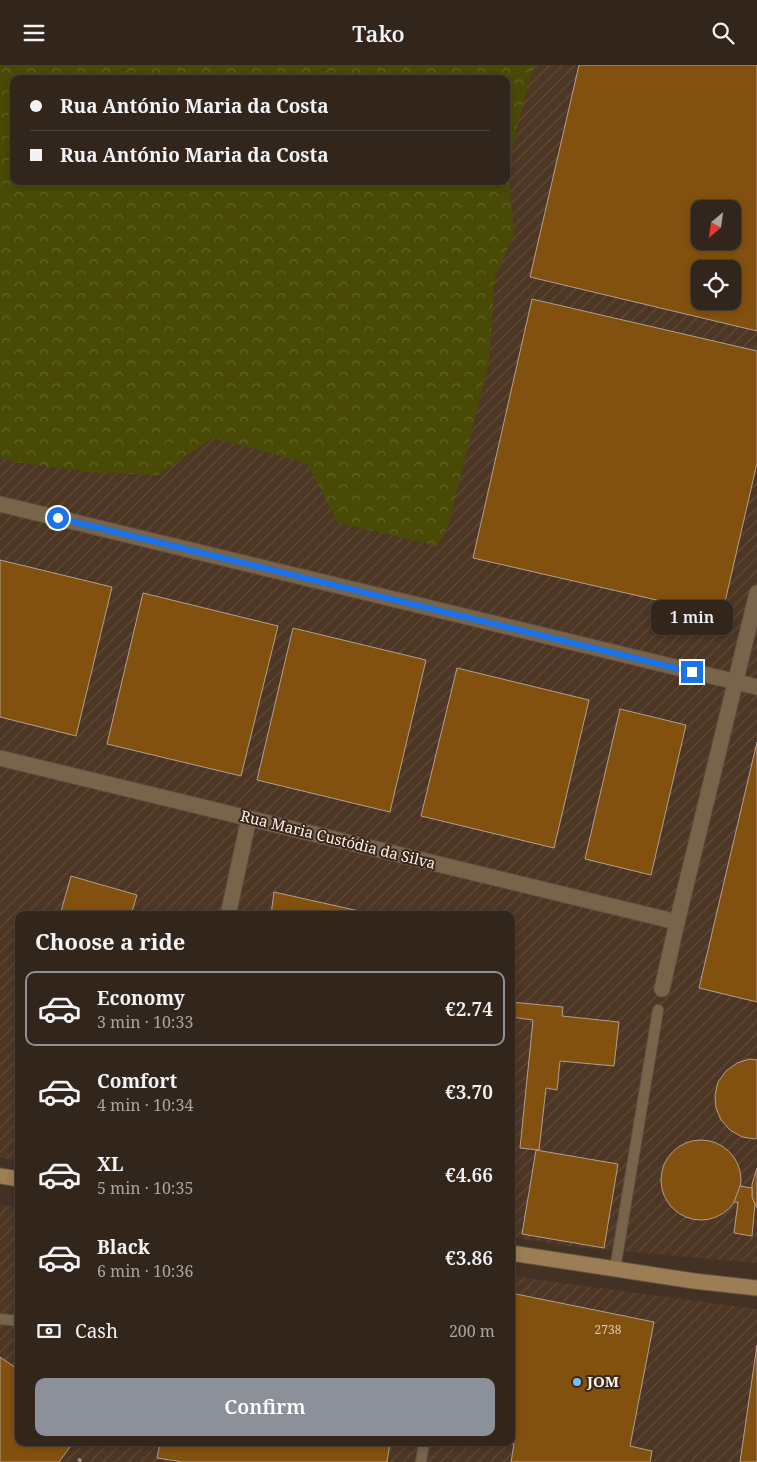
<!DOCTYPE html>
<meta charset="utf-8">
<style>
body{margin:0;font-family:"Noto Serif",serif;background:#3d3128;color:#f1f3f6;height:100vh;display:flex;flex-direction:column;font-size:19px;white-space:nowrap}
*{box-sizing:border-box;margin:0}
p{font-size:16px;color:#a8a5a3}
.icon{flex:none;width:28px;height:28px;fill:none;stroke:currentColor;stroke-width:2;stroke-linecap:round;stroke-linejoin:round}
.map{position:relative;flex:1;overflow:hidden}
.drawer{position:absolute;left:15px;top:846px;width:500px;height:535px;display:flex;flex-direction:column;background:#32251b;border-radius:10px;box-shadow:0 2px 8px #0003,0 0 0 1px #4d423a}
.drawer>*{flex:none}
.top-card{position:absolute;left:10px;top:10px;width:500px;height:110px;border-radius:10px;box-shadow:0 2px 8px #0003,0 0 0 1px #4d423a;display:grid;align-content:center;height:110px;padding:0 20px;background:#32251b}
.needle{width:32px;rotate:209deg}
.controls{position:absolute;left:691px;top:135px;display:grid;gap:10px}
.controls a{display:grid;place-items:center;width:50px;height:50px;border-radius:10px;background:#32251b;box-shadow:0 2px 8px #0003,0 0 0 1px #4d423a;font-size:25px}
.end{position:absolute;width:22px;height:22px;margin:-11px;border:6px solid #1a73e8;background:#fff;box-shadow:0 0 0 2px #fff}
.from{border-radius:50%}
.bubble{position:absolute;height:35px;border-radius:10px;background:#32251b;box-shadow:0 2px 8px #0003,0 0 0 1px #4d423a;font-size:16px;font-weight:600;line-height:35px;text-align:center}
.top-card b{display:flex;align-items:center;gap:18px;height:48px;font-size:19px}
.top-card b+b{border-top:1px solid #4d423a}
.top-card i{width:12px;height:12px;background:#f1f3f6}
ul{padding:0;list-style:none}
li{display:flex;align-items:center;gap:15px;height:75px;margin:0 10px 8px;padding:0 10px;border:2px solid transparent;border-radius:10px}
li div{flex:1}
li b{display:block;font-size:19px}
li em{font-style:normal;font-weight:600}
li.selected{border-color:#8c9099}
li>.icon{width:45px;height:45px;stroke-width:1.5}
h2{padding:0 20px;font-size:22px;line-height:60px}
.pay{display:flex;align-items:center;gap:12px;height:55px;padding:0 20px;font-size:19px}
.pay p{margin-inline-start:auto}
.primary-button{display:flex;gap:10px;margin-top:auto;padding:10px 20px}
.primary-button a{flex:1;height:58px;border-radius:10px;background:#8c9099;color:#fff;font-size:20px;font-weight:600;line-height:58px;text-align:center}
header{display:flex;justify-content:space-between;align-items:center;height:65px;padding:0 20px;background:#32251b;font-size:22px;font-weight:600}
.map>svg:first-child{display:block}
</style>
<header><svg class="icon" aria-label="menu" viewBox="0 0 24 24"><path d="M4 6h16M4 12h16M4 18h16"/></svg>Tako<svg class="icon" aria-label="search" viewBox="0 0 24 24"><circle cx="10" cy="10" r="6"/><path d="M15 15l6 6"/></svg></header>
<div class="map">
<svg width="757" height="1397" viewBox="0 0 757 1397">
<defs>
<pattern id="industrial-furrows" width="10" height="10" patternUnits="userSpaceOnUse" patternTransform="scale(1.25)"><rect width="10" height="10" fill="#4d3624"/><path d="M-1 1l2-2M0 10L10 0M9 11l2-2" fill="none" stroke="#5f4a39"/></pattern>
<pattern id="forest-crowns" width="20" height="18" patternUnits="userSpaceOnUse" patternTransform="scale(1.25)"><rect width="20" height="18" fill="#484a06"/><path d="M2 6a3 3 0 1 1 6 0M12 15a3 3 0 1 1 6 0" fill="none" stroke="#63652a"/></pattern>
</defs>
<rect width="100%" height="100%" fill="#433124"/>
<g fill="url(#industrial-furrows)" fill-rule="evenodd">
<path d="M 0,0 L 757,0 L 757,1198 L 575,1182 L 511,1172 L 511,850 L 19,850 L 19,1096 L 0,1093 ZM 14,14 L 506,14 L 506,116 L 14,116 ZM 700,144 L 732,144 L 732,176 L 700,176 ZM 700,204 L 732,204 L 732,236 L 700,236 Z"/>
<path d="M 0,1140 L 19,1142 L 19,1378 L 511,1378 L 511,1211 L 757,1244 L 757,1397 L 0,1397 Z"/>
</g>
<path fill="url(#forest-crowns)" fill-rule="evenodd" d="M 0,0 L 534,0 L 518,57 L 508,105 L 514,169 L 495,212 L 489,297 L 449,458 L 437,481 L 338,458 L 307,398 L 212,373 L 158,410 L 99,408 L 15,397 L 0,392 ZM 14,14 L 506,14 L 506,116 L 14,116 Z"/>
<g fill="#83510f" stroke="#b2a08d" fill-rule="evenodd">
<path d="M 579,0 L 757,0 L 757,266 L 530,212 ZM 700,144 L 732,144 L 732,176 L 700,176 ZM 700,204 L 732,204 L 732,236 L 700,236 Z"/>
<path d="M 532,234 L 757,286 L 757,398 L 722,550 L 473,493 Z"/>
<path d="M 0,495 L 112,522 L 76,671 L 0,652 Z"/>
<path d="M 143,528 L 278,561 L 241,711 L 107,679 Z"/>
<path d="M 293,563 L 426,595 L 390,747 L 257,715 Z"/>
<path d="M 457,603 L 589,635 L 554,783 L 421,751 Z"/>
<path d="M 620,644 L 686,660 L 651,810 L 585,794 Z"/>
<path d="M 757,677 L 757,937 L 699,923 Z"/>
<path d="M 71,811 L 137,830 L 131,850 L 60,850 Z"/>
<path d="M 274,827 L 377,850 L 271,850 Z"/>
<path d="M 511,937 L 563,942 L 562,951 L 619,957 L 614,1001 L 560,996 L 557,1025 L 546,1023 L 539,1085 L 520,1083 L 533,955 L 511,952 Z"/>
<path d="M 749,994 L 757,995 L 757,1073 L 755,1074 L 742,1072 L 730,1065 L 721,1055 L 716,1043 L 715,1030 L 718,1017 L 726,1006 L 737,998 Z"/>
<circle cx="701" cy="1115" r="40"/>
<path d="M 536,1085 L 618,1099 L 604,1183 L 522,1169 Z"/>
<path d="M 757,1103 L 757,1143 L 752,1132 L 752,1119 Z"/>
<path d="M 740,1121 L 752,1123 L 752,1132 L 755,1139 L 752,1171 L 734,1168 L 738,1137 L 734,1137 Z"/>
<path d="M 511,1228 L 654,1257 L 630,1381 L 652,1386 L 650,1397 L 511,1397 L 514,1379 L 508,1378 L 511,1378 Z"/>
<path d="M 757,1280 L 757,1397 L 740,1397 Z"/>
<path d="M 0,1292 L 19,1305 L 19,1378 L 73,1378 L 59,1397 L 0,1397 Z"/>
<path d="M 160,1378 L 390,1378 L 387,1397 L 183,1397 L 157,1393 Z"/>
</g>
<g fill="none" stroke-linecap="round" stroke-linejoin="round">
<g stroke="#615044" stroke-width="12">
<g id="lane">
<path d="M 615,1204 L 658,945"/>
<path d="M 0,1254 L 19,1256"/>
<path d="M 421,1397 L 424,1378"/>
</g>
</g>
<g stroke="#615044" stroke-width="17">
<g id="street">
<path d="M 0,439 L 757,622"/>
<path d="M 0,693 L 677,857"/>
<path d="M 228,850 L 249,753"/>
<path d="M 662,924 L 677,857 L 757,528"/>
</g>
</g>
<g stroke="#615044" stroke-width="17">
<g id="secondary">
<path d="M 0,1111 L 19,1114"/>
<path d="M 511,1188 L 694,1216 L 757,1223"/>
</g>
</g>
<path stroke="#a09186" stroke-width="3" stroke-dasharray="4 4" stroke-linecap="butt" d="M 78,1394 L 83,1397"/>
<use href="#lane" stroke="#77644b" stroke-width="10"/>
<use href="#street" stroke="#77644b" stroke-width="15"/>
<use href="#secondary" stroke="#9b7e54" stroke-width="15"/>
</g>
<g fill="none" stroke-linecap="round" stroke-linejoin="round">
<path stroke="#1a73e8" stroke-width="6" d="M 58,453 L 692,607"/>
</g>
<circle fill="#77c0f7" stroke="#38271a" stroke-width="2" cx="577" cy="1317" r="5"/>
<g text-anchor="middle" stroke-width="4" stroke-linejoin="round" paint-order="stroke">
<g font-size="12" fill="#decab2">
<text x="608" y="1269">2738</text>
</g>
<g font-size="15" fill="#fdf2e9" stroke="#38271a">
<text transform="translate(338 775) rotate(14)" y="5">Rua Maria Custódia da Silva</text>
</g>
<g font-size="15" font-weight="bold" fill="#fdf2e9" stroke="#38271a" text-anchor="start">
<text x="587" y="1322">JOM</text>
</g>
</g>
</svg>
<div class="controls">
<a><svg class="needle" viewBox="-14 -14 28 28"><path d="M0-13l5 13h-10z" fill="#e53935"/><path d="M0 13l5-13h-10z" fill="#a8a5a3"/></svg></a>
<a><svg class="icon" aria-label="locate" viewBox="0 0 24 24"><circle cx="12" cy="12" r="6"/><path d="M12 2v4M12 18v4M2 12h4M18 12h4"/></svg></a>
</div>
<i class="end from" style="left:58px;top:453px"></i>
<i class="end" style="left:692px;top:607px"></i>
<div class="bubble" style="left:651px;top:535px;width:82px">1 min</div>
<div class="top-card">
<b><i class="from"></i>Rua António Maria da Costa</b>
<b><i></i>Rua António Maria da Costa</b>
</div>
<section class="drawer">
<h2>Choose a ride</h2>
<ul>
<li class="selected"><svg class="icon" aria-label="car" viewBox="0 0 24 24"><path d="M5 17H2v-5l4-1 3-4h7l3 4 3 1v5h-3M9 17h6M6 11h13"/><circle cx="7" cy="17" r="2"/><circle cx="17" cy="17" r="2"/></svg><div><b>Economy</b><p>3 min · 10:33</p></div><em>€2.74</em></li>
<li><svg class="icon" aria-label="car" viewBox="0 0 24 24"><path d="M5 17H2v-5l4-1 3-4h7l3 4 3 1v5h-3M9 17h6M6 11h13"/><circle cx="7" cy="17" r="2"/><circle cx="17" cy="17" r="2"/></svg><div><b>Comfort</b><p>4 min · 10:34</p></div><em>€3.70</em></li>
<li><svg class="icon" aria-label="car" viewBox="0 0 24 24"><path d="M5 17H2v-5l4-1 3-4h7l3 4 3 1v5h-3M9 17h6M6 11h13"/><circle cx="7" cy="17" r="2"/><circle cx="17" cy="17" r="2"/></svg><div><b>XL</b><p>5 min · 10:35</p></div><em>€4.66</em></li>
<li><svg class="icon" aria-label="car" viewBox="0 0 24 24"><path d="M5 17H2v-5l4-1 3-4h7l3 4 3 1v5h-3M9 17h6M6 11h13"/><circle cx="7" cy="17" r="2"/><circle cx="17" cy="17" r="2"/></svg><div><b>Black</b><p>6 min · 10:36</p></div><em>€3.86</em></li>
</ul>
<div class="pay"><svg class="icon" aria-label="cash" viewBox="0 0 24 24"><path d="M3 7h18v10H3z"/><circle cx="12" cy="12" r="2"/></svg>Cash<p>200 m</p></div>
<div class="primary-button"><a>Confirm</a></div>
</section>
</div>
